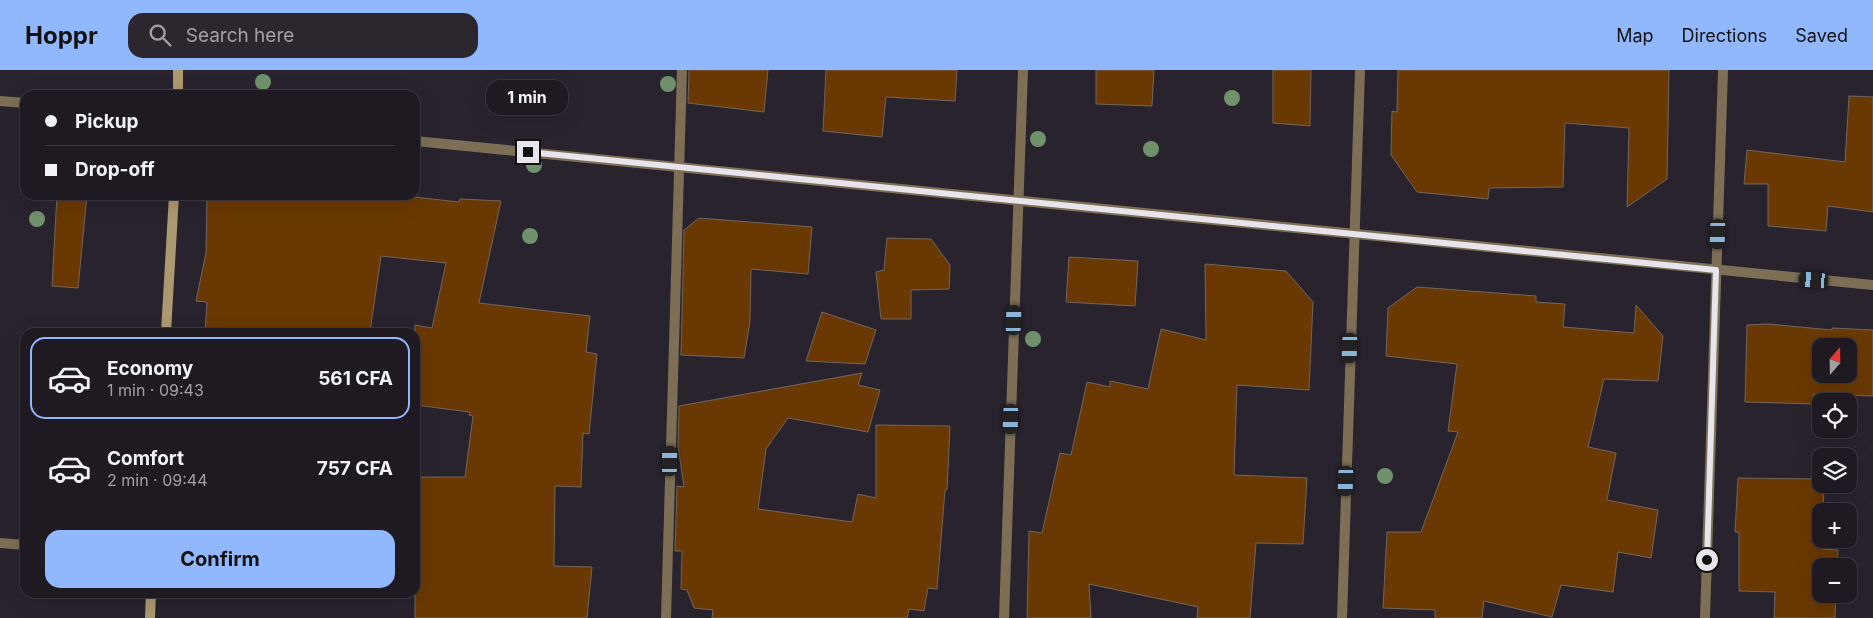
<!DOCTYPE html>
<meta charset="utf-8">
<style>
body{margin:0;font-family:Inter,sans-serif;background:#2c272f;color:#f1f3f6;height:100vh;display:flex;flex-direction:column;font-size:19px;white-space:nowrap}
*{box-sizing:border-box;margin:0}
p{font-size:16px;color:#a1a1a5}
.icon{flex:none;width:28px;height:28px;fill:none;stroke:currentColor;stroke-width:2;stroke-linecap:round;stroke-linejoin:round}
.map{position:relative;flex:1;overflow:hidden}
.details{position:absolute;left:20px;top:258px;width:400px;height:270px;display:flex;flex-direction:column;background:#1f1a22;border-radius:15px;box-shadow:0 5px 20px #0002,0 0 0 1px #3c3840}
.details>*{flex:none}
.top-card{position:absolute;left:20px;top:20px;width:400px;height:110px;border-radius:15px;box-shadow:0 5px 20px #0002,0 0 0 1px #3c3840;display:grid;align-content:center;height:110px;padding:0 25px;background:#1f1a22}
.needle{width:32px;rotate:20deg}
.buttons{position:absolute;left:1812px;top:268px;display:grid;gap:10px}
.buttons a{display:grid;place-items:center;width:45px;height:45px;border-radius:10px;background:#1f1a22;box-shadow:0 5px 20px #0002,0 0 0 1px #3c3840;font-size:25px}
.end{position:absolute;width:22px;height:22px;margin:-11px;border:6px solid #e7e4eb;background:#111;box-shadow:0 0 0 2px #111}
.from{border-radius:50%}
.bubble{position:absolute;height:35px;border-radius:15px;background:#1f1a22;box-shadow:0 5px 20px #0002,0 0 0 1px #3c3840;font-size:16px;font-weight:700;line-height:35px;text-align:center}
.car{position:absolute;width:15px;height:30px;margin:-15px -8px;border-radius:6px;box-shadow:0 0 4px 1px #0007;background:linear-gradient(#222 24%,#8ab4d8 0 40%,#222 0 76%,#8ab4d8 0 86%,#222 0)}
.top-card b{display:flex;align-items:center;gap:18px;height:48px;font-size:19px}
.top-card b+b{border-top:1px solid #3c3840}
.top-card i{width:12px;height:12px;background:#f1f3f6}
ul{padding:9px 0 0;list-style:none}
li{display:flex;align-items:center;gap:15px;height:82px;margin:0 10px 8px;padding:0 15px;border:2px solid transparent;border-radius:15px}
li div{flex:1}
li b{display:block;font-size:19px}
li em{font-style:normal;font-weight:700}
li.on{border-color:#91b8fd}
li>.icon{width:45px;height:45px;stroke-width:1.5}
.primary-button{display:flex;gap:10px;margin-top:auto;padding:10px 25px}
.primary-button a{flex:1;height:58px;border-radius:15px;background:#91b8fd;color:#111;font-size:20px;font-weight:700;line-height:58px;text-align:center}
header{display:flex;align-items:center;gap:30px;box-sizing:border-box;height:70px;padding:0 25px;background:#91b8fd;color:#111}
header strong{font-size:24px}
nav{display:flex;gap:28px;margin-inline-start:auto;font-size:18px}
.search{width:350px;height:45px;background:#2c272f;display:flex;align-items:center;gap:12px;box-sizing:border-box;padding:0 18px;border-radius:15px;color:#a1a1a5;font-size:19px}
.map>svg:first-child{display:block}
</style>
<header>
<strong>Hoppr</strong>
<div class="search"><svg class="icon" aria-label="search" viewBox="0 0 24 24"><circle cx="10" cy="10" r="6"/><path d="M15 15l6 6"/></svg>Search here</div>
<nav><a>Map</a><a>Directions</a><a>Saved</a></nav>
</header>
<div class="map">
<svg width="1873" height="548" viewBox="0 0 1873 548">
<rect width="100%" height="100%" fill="#29232e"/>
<g fill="#6a3903" stroke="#72665d" fill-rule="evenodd">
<path d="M 689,0 L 768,0 L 764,42 L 688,33 Z"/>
<path d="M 826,0 L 957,0 L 955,31 L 886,27 L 882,67 L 823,61 Z"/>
<path d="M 1096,0 L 1154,0 L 1152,36 L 1096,34 Z"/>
<path d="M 1273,0 L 1311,0 L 1310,56 L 1273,53 Z"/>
<path d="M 1398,0 L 1669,0 L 1667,109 L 1627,137 L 1629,58 L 1565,53 L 1563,117 L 1489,118 L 1488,129 L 1417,122 L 1391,85 L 1392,41 L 1397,42 Z"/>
<path d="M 1849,26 L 1873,27 L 1873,142 L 1828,136 L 1826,161 L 1768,156 L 1768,114 L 1744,114 L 1747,80 L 1845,92 Z"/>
<path d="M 57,125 L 87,125 L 78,218 L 52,216 Z"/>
<path d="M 207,125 L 396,125 L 459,132 L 460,129 L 501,131 L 479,233 L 590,246 L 586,282 L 597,284 L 589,364 L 583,363 L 581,417 L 555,416 L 554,496 L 592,497 L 587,548 L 415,548 L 415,407 L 465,407 L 473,346 L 469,345 L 470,342 L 415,335 L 415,255 L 432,258 L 446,193 L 381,186 L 370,262 L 205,262 L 207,232 L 196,231 L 206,183 Z"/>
<path d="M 699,148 L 812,157 L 808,204 L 751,199 L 750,251 L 744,288 L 681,285 L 684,160 Z"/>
<path d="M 887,168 L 931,169 L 950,195 L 949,219 L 911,220 L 911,249 L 881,249 L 876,202 L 884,200 Z"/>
<path d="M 1069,187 L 1138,191 L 1135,236 L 1066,232 Z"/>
<path d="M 1205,194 L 1286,201 L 1313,232 L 1309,320 L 1237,315 L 1234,405 L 1307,408 L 1303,474 L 1256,473 L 1250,548 L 1197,548 L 1198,537 L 1089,514 L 1091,548 L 1027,548 L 1029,461 L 1042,463 L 1060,383 L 1071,385 L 1087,312 L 1110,317 L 1110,311 L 1148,319 L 1161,259 L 1206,270 Z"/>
<path d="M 1417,217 L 1536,226 L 1536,232 L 1565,234 L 1563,257 L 1634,263 L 1636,235 L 1663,266 L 1658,311 L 1604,309 L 1588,377 L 1616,383 L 1607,430 L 1658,440 L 1651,488 L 1618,482 L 1613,522 L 1561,515 L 1552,547 L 1484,531 L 1482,548 L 1435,548 L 1435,540 L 1383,538 L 1387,462 L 1421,462 L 1458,362 L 1448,361 L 1457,294 L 1386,286 L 1388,238 Z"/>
<path d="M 822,242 L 876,260 L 865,294 L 806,291 Z"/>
<path d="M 1768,254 L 1832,260 L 1832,258 L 1873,260 L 1873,326 L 1813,324 L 1815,334 L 1745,332 L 1747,255 ZM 1821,276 L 1849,276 L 1849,304 L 1821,304 Z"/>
<path d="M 862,303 L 858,315 L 880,320 L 868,362 L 788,348 L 766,379 L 758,439 L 852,452 L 858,424 L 876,428 L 876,355 L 950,356 L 947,420 L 945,420 L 937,519 L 928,518 L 924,541 L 909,539 L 907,548 L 712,548 L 713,540 L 694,538 L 687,520 L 681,519 L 682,481 L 675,481 L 677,416 L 684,417 L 678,376 L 679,336 Z"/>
<path d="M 1738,408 L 1821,409 L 1821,414 L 1824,414 L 1822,479 L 1838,480 L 1837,496 L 1821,496 L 1821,524 L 1836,524 L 1835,548 L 1774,548 L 1775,522 L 1739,521 L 1739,462 L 1735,462 Z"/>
</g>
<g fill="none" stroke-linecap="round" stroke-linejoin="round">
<g stroke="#7c6f55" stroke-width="10">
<path d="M 0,31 L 25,33"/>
<path d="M 415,71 L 1873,215"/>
<path d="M 0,473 L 25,475"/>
<path d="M 666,548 L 682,0"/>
<path d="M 1004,548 L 1023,0"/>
<path d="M 1342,548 L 1360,0"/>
<path d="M 1705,548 L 1723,0"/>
</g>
<g stroke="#ad996f" stroke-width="10">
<path d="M 178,0 L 178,25"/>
<path d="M 166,262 L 174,125"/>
<path d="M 150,548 L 151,522"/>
</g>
</g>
<g fill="#6f916c">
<circle cx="263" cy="12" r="8"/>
<circle cx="668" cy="14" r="8"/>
<circle cx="1232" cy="28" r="8"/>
<circle cx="1038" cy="69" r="8"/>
<circle cx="1151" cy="79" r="8"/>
<circle cx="534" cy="95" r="8"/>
<circle cx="37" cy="149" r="8"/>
<circle cx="530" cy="166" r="8"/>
<circle cx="1033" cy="269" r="8"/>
<circle cx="1385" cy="406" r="8"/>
</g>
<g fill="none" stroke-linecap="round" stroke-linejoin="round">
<path stroke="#e7e4eb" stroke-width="6" d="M 528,82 L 1716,200 L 1707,490"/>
</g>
</svg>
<div class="buttons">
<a><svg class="needle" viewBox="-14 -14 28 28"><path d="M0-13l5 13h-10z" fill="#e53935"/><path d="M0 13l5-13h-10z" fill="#a1a1a5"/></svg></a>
<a><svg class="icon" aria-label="locate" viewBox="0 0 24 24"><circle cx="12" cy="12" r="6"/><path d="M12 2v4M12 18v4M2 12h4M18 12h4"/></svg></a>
<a><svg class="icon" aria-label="layers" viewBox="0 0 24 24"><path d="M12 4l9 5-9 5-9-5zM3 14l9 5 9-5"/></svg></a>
<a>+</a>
<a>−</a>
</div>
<i class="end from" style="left:1707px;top:490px"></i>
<i class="end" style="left:528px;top:82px"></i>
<div class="bubble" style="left:486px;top:10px;width:82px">1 min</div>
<i class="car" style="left:1718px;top:164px;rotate:182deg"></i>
<i class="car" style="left:1814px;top:210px;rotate:275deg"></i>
<i class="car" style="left:1014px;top:250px;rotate:2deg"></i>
<i class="car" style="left:1350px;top:278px;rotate:182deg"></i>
<i class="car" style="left:1011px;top:349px;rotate:182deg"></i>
<i class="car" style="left:670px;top:391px;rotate:1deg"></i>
<i class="car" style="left:1346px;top:411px;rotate:182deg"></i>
<div class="top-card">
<b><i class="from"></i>Pickup</b>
<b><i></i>Drop-off</b>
</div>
<section class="details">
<ul>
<li class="on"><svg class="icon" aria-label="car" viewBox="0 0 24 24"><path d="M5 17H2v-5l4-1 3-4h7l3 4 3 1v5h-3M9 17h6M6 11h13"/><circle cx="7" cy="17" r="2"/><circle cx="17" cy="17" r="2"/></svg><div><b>Economy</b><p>1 min · 09:43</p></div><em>561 CFA</em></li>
<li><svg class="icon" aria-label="car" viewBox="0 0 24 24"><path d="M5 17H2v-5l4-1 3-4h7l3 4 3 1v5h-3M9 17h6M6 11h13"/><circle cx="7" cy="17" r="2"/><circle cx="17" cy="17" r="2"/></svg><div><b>Comfort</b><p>2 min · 09:44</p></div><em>757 CFA</em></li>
</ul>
<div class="primary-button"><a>Confirm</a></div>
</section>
</div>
